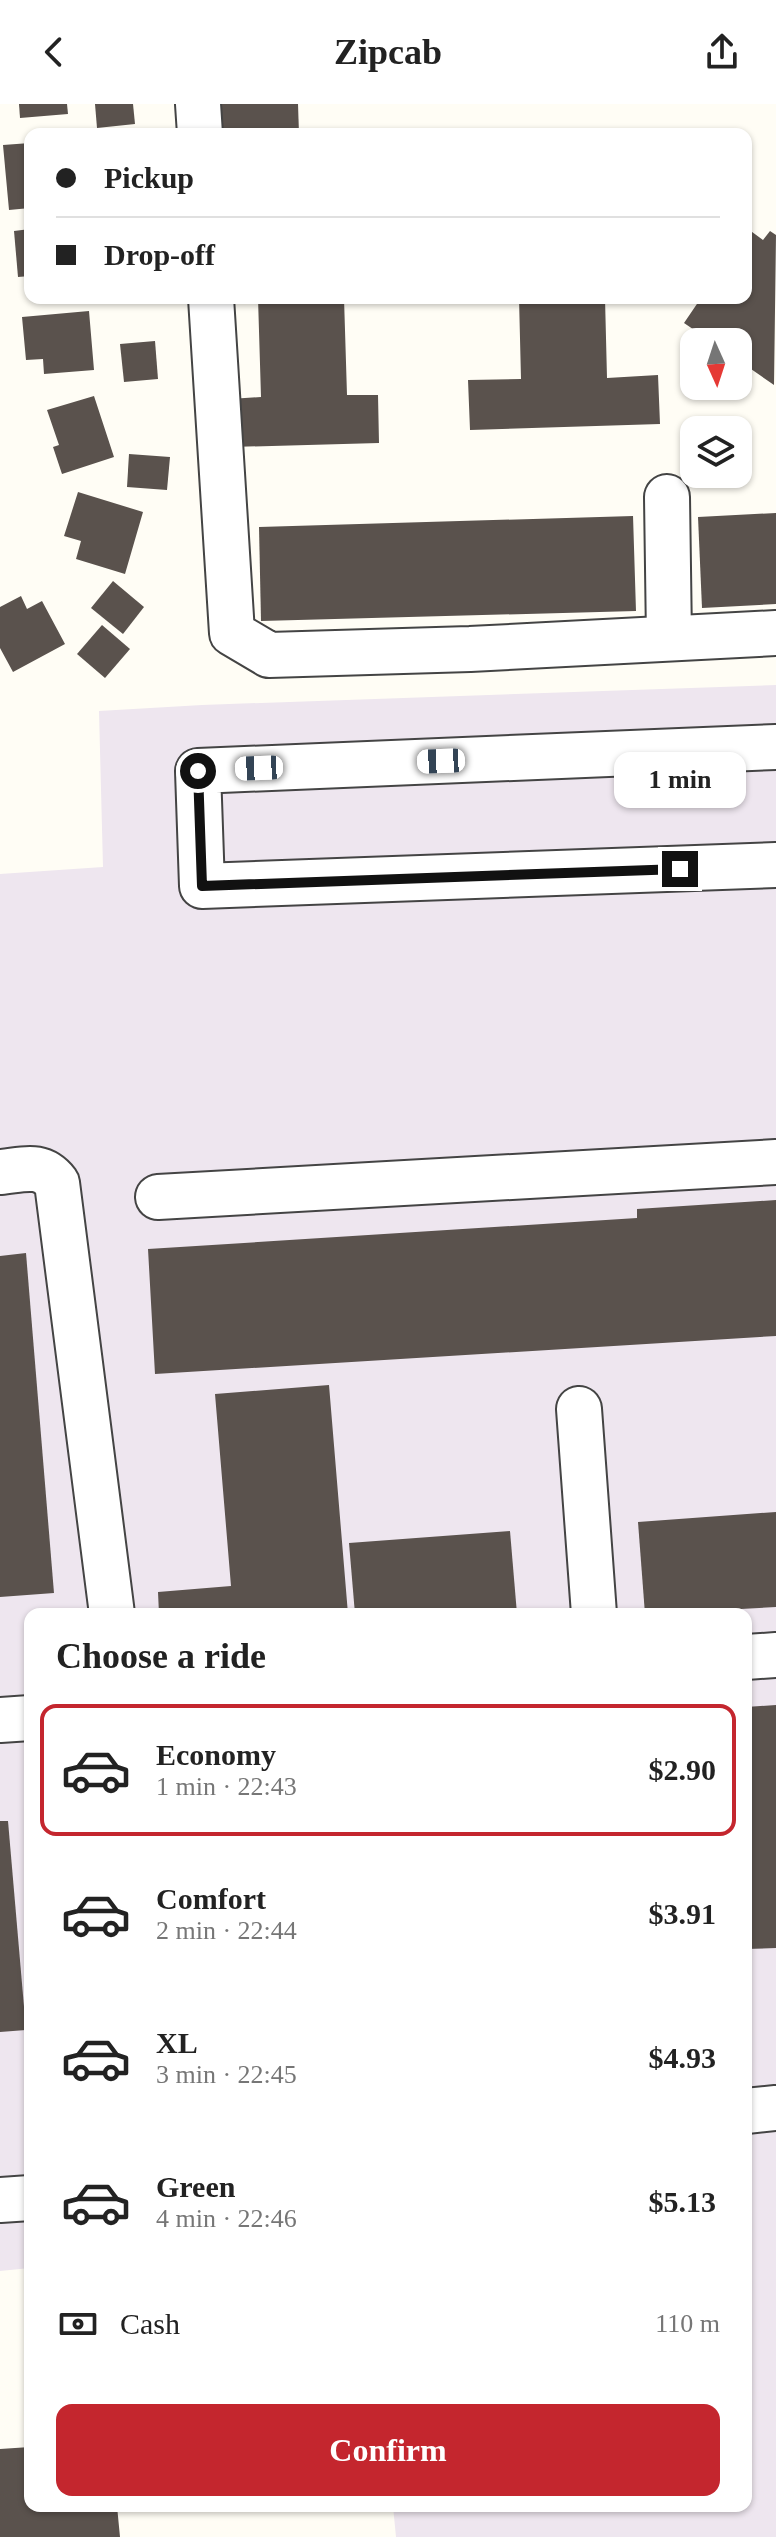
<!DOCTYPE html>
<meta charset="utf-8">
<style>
body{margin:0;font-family:"Times New Roman",serif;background:#f2f2f2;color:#222;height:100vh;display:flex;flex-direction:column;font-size:30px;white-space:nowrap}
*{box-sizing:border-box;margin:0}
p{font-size:26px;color:#767676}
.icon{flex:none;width:44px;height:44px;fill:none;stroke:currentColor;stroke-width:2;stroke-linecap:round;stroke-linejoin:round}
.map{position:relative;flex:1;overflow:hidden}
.details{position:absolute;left:24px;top:1504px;width:728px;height:904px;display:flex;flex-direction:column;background:#fff;border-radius:16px;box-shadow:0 2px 6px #0004}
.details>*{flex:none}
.banner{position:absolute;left:24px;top:24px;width:728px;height:176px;border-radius:16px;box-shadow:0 2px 6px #0004;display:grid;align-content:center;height:176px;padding:0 32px;background:#fff}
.needle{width:52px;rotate:177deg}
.tools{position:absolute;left:680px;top:224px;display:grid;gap:16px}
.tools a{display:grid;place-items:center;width:72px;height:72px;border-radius:16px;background:#fff;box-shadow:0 2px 6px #0004;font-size:40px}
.end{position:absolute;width:36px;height:36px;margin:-18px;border:10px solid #111;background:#fff;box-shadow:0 0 0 4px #fff}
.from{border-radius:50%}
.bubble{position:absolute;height:56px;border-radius:16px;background:#fff;box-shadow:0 2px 6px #0004;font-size:26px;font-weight:700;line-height:56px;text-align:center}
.car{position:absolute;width:24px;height:48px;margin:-24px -12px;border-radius:10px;box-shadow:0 0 6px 2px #0007;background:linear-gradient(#fff 24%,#345 0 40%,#fff 0 76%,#345 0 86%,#fff 0)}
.banner b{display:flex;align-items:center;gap:28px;height:76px;font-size:30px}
.banner b+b{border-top:2px solid #e0e0e0}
.banner i{width:20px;height:20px;background:#222}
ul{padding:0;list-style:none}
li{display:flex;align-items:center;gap:24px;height:132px;margin:0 16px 12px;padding:0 16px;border:4px solid transparent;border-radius:16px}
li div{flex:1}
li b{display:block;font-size:30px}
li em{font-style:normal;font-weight:700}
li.selected{border-color:#c4262e}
li>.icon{width:72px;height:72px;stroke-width:1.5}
h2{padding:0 32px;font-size:36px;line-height:96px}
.pay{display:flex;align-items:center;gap:20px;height:88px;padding:0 32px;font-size:30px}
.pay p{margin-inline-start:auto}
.cta{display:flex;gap:16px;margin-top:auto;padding:16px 32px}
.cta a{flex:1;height:92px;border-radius:16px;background:#c4262e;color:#fff;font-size:32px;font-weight:700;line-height:92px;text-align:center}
header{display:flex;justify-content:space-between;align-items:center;height:104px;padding:0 32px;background:#fff;font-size:36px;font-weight:700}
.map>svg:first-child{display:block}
</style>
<header><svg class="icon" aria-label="back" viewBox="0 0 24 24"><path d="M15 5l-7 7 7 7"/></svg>Zipcab<svg class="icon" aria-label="share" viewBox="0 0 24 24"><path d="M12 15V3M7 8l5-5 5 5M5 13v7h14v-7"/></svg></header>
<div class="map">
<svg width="776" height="2433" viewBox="0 0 776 2433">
<rect width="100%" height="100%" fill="#fffdf5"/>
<path fill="#eee6ef" d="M 776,581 L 776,2433 L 396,2433 L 393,2402 L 746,2402 L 746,1510 L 30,1510 L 30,2164 L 0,2167 L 0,770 L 103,763 L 99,607 L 202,601 Z"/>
<g fill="#5a524d">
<path d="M 19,0 L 67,0 L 68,10 L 20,14 Z"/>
<path d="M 95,0 L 133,0 L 135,20 L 97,24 Z"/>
<path d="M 213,0 L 298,0 L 299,30 L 214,30 Z"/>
<path d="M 30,39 L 30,104 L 9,106 L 3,41 Z"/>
<path d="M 30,125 L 30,172 L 18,173 L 14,127 Z"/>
<path d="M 748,125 L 763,136 L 770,127 L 776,131 L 774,281 L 738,256 L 738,238 L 712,238 L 684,219 L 701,194 L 746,194 L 746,161 L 751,154 L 746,150 Z"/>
<path d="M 258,194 L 344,194 L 347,291 L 378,291 L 379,339 L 231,343 L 230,295 L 261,293 Z"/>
<path d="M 519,194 L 605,194 L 607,274 L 658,271 L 660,320 L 470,326 L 468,276 L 521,275 Z"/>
<path d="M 89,207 L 94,266 L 44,270 L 43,255 L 26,256 L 22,213 Z"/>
<path d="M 155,237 L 158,275 L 124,278 L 120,240 Z"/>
<path d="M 94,292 L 114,353 L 62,370 L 53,343 L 59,341 L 47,306 Z"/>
<path d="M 129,350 L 170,353 L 167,386 L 127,383 Z"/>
<path d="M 78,388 L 143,408 L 125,470 L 76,455 L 81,437 L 64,432 Z"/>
<path d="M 776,409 L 776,500 L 702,504 L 698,413 Z"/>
<path d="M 633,412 L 636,507 L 261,517 L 259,423 Z"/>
<path d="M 113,477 L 144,503 L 123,530 L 91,504 Z"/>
<path d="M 21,492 L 27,505 L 42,497 L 65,540 L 13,568 L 0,544 L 0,503 Z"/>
<path d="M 102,521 L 130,545 L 105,574 L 77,550 Z"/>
<path d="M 776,1096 L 776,1232 L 155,1270 L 148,1145 L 637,1114 L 637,1105 Z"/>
<path d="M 26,1149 L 54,1489 L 0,1493 L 0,1152 Z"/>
<path d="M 329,1281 L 348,1510 L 159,1510 L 158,1488 L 231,1482 L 215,1290 Z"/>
<path d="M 776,1408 L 776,1503 L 645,1510 L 638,1418 Z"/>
<path d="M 510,1427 L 517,1510 L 355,1510 L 349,1439 Z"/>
<path d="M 776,1601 L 776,1844 L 746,1845 L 746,1603 Z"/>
<path d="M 0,1717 L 8,1717 L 26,1926 L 0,1928 Z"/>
<path d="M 30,2343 L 30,2402 L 117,2402 L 120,2433 L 0,2433 L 0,2345 Z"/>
</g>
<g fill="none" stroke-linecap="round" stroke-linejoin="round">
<g stroke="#444" stroke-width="48">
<g id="minor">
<path d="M 198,0 L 200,30"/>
<path d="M 211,194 L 232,529 L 269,551 L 470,545 L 776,529"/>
<path d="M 667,393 L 669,534"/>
<path d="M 776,643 L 198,667 L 202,782 L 776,761"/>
<path d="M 0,1068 C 23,1066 41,1058 57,1079 L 112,1510"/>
<path d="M 158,1093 L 776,1058"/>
<path d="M 579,1305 L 594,1510"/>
<path d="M 746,1553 L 776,1551"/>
<path d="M 0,1616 L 30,1614"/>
<path d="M 746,2007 L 776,2004"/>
<path d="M 0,2096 L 30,2094"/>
</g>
</g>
<use href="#minor" stroke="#fff" stroke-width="44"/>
</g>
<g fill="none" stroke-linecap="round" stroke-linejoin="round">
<path stroke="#111" stroke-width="10" d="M 198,667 L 202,782 L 680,765"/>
</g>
</svg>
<div class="tools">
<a><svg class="needle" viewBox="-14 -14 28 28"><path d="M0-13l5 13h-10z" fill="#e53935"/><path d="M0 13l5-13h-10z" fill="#767676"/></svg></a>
<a><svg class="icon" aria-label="layers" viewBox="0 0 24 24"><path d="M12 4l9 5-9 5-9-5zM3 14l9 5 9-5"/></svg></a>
</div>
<i class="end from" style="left:198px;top:667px"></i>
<i class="end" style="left:680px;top:765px"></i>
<div class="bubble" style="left:614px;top:648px;width:132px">1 min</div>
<i class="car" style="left:441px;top:657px;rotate:268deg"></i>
<i class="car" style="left:259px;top:664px;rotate:268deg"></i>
<div class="banner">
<b><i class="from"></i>Pickup</b>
<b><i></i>Drop-off</b>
</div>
<section class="details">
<h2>Choose a ride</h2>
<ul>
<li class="selected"><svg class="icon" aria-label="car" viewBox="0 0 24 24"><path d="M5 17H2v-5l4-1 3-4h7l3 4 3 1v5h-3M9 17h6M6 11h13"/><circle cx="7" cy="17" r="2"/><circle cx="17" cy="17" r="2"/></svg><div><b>Economy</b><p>1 min · 22:43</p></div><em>$2.90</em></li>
<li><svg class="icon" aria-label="car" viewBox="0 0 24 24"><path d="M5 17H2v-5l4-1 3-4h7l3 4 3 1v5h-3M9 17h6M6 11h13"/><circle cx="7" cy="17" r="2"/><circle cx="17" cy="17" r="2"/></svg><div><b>Comfort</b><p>2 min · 22:44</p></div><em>$3.91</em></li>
<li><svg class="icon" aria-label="car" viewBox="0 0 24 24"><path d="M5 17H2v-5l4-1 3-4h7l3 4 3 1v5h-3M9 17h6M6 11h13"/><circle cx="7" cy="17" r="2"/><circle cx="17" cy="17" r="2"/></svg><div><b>XL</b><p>3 min · 22:45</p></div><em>$4.93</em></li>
<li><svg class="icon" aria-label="car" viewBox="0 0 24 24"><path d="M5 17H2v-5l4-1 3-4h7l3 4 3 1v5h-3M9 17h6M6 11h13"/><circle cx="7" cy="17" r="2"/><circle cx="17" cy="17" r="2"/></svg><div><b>Green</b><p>4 min · 22:46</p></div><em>$5.13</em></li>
</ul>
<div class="pay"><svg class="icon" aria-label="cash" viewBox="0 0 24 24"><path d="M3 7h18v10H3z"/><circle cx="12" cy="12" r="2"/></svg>Cash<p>110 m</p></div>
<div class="cta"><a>Confirm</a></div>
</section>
</div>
